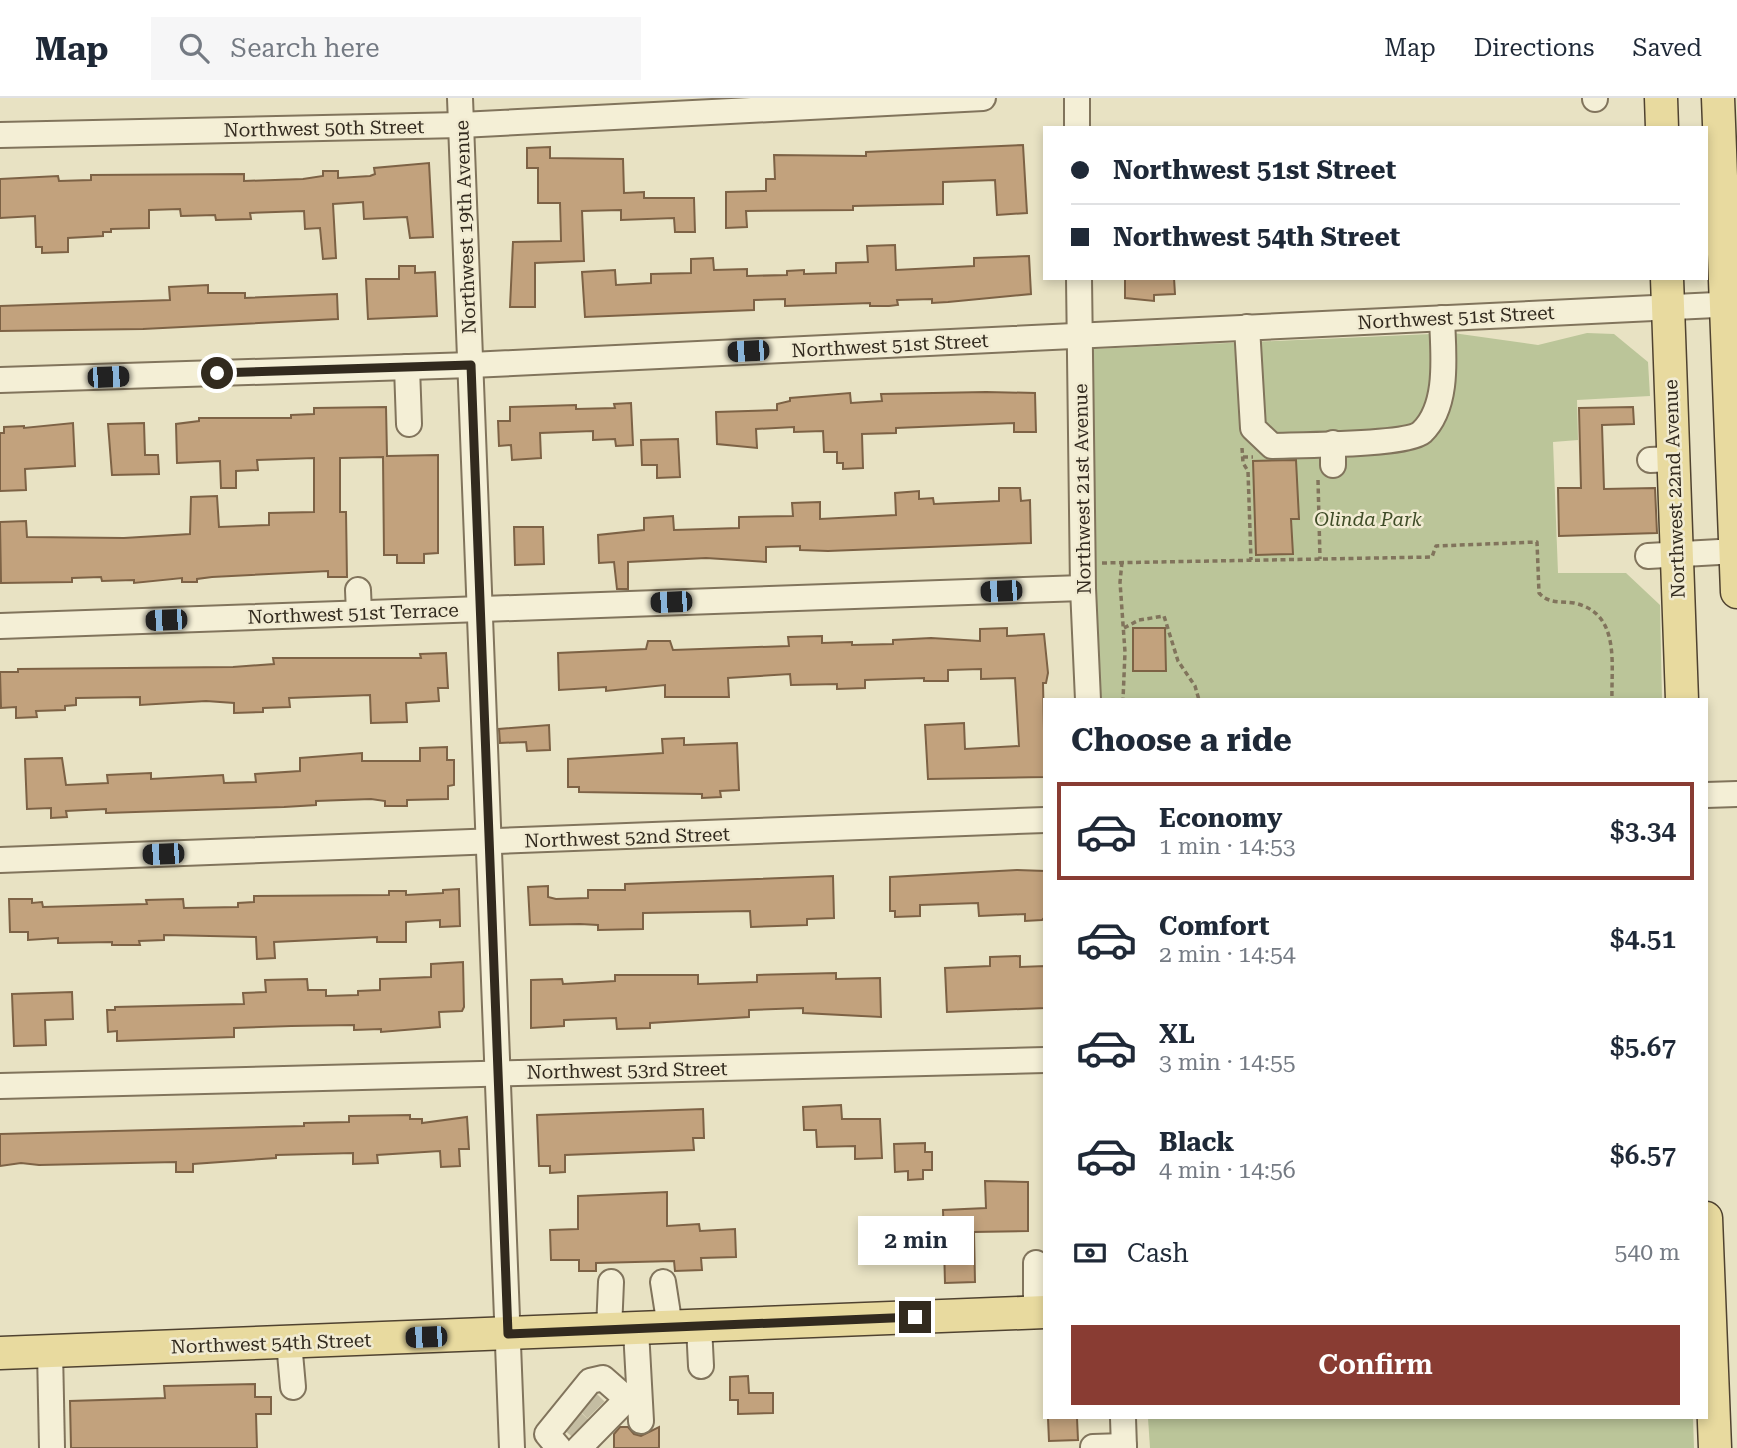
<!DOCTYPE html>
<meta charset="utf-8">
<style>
body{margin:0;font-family:"Roboto Serif",serif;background:#f6f6f7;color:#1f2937;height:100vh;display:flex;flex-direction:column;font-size:26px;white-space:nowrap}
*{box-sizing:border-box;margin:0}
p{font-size:23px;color:#747a83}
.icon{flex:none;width:38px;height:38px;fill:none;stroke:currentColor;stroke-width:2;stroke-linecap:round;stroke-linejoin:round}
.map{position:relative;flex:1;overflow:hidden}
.sheet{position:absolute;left:1043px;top:600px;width:665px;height:721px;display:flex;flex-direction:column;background:#fff;border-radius:0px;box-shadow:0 4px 10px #0003}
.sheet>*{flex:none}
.banner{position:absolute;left:1043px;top:28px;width:665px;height:154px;border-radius:0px;box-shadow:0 4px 10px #0003;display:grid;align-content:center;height:154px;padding:0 28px;background:#fff}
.end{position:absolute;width:32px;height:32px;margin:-16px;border:9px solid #322a1e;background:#fff;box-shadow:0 0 0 4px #fff}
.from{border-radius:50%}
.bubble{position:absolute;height:49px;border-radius:0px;background:#fff;box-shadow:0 4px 10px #0003;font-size:23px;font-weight:600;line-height:49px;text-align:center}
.car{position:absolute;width:21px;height:42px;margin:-21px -10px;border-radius:9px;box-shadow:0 0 5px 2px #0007;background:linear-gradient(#222 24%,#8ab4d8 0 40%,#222 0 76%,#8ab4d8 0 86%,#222 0)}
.banner b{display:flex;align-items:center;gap:24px;height:66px;font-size:26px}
.banner b+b{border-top:2px solid #e0e1e3}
.banner i{width:18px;height:18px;background:#1f2937}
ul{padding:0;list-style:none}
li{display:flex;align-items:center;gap:21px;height:98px;margin:0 14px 10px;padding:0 14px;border:4px solid transparent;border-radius:0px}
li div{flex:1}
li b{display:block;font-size:26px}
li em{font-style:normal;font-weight:600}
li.on{border-color:#893c33}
li>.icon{width:63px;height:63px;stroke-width:1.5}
h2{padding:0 28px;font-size:32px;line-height:84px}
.pay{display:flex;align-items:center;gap:18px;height:77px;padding:0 28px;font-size:26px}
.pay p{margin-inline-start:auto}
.primary-button{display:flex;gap:14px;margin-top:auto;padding:14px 28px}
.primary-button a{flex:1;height:80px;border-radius:0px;background:#893c33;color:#fff;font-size:28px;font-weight:600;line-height:80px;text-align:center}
header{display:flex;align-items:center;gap:42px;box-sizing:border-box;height:98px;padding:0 35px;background:#fff;border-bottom:2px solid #e0e1e3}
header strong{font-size:33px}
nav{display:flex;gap:38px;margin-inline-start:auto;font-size:24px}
.search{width:490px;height:63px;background:#f6f6f7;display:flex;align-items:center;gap:18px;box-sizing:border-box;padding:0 24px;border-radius:0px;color:#747a83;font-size:26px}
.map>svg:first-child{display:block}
</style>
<header>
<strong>Map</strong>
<div class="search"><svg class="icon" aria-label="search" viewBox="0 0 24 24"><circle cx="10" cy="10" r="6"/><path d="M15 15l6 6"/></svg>Search here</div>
<nav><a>Map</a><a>Directions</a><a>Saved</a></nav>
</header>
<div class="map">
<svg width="1737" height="1350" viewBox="0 0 1737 1350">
<rect width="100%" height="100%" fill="#e8e2c3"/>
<g fill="#bbc599">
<path d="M 1453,235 L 1538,247 L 1587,235 L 1614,236 L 1648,264 L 1650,298 L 1577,302 L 1578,342 L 1553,344 L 1558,475 L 1626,475 L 1660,507 L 1662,602 L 1100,602 L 1087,260 L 1094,251 Z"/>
<path d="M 1148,1320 L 1693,1320 L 1694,1350 L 1150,1350 Z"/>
</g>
<g fill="#c2a27d" stroke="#7d6245" stroke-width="2">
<path d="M 1023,47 L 1027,115 L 997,117 L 995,82 L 943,84 L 943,106 L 853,108 L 853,112 L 746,113 L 747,129 L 726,130 L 726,94 L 766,93 L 766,81 L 775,81 L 774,57 L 866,58 L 866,54 Z"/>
<path d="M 550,49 L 550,60 L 623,61 L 624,95 L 644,94 L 644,100 L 694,100 L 695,134 L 675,134 L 674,120 L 621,122 L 621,112 L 582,113 L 584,163 L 535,165 L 535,209 L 510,209 L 513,144 L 561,143 L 560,105 L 538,105 L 538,70 L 527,70 L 527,50 Z"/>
<path d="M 429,65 L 433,139 L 410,140 L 407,119 L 364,121 L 363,104 L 333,106 L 336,160 L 323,161 L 320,130 L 305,131 L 304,113 L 250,115 L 251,121 L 216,122 L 215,117 L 181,118 L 180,111 L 149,112 L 149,130 L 111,131 L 111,134 L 103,134 L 103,138 L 68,140 L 68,154 L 42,155 L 42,149 L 36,149 L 35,118 L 0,120 L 0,81 L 58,78 L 59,83 L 91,82 L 91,77 L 244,76 L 244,83 L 303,81 L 323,78 L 323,73 L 338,73 L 338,80 L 370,78 L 375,76 L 374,70 Z"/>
<path d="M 895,147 L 896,172 L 974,168 L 974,160 L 1029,158 L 1031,196 L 948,204 L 932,205 L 932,201 L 897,202 L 898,207 L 889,208 L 870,208 L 870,205 L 785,208 L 785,201 L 754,202 L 754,212 L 585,219 L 582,174 L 615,172 L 616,187 L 651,185 L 651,176 L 691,175 L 691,161 L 713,160 L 714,172 L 747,171 L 747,178 L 787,177 L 787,173 L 804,172 L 804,176 L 836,175 L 836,165 L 868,164 L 867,148 Z"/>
<path d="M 399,168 L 415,168 L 415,175 L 435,174 L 437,218 L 368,221 L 366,181 L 399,181 Z"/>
<path d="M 1125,180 L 1174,180 L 1175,196 L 1154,197 L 1154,203 L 1125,200 Z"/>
<path d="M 208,187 L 208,195 L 245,195 L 245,200 L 337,196 L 338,221 L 143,231 L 0,233 L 0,208 L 170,202 L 169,189 Z"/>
<path d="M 986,294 L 1035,295 L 1036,334 L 1014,334 L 1014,325 L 896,330 L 896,335 L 862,336 L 863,370 L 843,371 L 843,365 L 837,365 L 837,354 L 824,354 L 823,333 L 794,334 L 794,329 L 756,331 L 757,350 L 717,346 L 716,314 L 777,312 L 777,306 L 790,303 L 790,300 L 850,295 L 851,305 L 882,303 L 881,296 Z"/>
<path d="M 631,305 L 633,347 L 616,348 L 615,341 L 593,342 L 593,333 L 540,335 L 541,360 L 512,362 L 511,347 L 499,348 L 498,323 L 510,323 L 510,309 L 576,307 L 576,311 L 615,310 L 614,306 Z"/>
<path d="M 386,309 L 387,358 L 438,357 L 438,455 L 424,456 L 424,465 L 397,465 L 397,457 L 384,457 L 383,359 L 340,360 L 340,414 L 346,414 L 347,479 L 328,479 L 328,473 L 212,479 L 197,481 L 197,484 L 182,484 L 182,480 L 134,485 L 134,482 L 102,483 L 101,479 L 72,480 L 72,484 L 1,485 L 0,424 L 26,423 L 27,439 L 124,440 L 190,436 L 191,399 L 217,398 L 219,429 L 269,427 L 269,415 L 314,414 L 314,360 L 257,362 L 258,372 L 236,373 L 236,390 L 221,390 L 220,363 L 177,365 L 176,326 L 199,323 L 199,320 L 291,320 L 291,317 L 314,316 L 314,310 Z"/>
<path d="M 1633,309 L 1634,326 L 1602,327 L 1604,391 L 1655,390 L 1657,435 L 1559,438 L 1558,390 L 1581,390 L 1579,310 Z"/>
<path d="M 73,325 L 75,368 L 25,371 L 26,392 L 0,393 L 0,335 L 4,335 L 4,329 L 24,328 L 24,330 Z"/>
<path d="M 144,325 L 145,357 L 158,357 L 159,376 L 112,377 L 108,326 Z"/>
<path d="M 678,341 L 680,379 L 657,380 L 657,367 L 642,367 L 641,342 Z"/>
<path d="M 1296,362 L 1299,421 L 1291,421 L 1293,456 L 1256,457 L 1253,363 Z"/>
<path d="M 999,390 L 1020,390 L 1021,403 L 1030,402 L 1031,445 L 828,453 L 800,452 L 800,448 L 766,449 L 766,464 L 706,460 L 628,464 L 628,491 L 617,491 L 614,464 L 599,465 L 598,437 L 644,432 L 644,420 L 673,418 L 674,432 L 739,430 L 739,419 L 793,418 L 792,405 L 820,404 L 820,421 L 896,417 L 895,395 L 919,393 L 919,401 L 933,400 L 934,406 L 999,403 Z"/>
<path d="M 514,429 L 543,429 L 544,466 L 515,467 Z"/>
<path d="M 1007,530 L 1007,538 L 1044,536 L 1048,575 L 1046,585 L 1043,585 L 1045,679 L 928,681 L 925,627 L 964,625 L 965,651 L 1019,648 L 1015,580 L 981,581 L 981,571 L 948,572 L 948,583 L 924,583 L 924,580 L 865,582 L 865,590 L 837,591 L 837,586 L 791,587 L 790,576 L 728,580 L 729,599 L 665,599 L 665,587 L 606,593 L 606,589 L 559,592 L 558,555 L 646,551 L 648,543 L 670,543 L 673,552 L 789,548 L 788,539 L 822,538 L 822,545 L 852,544 L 852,547 L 893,546 L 893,542 L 931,540 L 980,543 L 980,531 Z"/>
<path d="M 1133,530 L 1165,530 L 1166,573 L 1133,573 Z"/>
<path d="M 446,555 L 448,590 L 438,590 L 439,603 L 406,605 L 407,624 L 371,625 L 370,597 L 289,600 L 290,609 L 263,610 L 263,614 L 234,615 L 234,605 L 206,603 L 140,607 L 140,599 L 76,600 L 76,607 L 65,608 L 65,612 L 36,613 L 37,619 L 16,620 L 16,609 L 1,610 L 0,574 L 18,574 L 18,571 L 233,569 L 274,566 L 273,560 L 421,560 L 420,556 Z"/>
<path d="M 549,627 L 550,652 L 527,653 L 526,644 L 500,645 L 499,631 Z"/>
<path d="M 684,640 L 684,647 L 737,645 L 739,692 L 720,693 L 721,699 L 702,700 L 702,696 L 579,694 L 579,689 L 568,689 L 568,661 L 663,655 L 662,641 Z"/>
<path d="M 447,649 L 447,662 L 454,662 L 454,687 L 448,688 L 448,701 L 407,702 L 407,708 L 385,708 L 385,703 L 371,701 L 316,703 L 316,707 L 284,709 L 106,715 L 106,711 L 66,713 L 67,719 L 51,720 L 51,710 L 27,711 L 25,661 L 62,660 L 66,687 L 108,685 L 107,677 L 151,675 L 151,681 L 223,677 L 224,685 L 256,684 L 255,676 L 300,673 L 300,660 L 362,655 L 362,663 L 420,663 L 420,650 Z"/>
<path d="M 1017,772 L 1045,773 L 1045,819 L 1042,822 L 1025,823 L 1025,816 L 979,818 L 978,805 L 920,807 L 920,818 L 895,819 L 895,813 L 890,813 L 890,779 Z"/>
<path d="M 833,778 L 834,820 L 807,821 L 807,827 L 751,829 L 750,813 L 643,815 L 643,831 L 598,832 L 598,827 L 580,826 L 530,827 L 528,789 L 548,788 L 548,799 L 556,801 L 588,800 L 588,792 L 625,792 L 625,786 Z"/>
<path d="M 459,791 L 460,828 L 440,829 L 440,822 L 406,824 L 406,844 L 377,844 L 377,839 L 274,844 L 275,860 L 257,861 L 256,839 L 164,837 L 164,842 L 139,843 L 140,847 L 112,847 L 112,844 L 58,845 L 58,840 L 28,842 L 28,834 L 10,834 L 9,801 L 32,801 L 32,805 L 42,804 L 43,809 L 147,806 L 146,802 L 183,801 L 184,810 L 238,809 L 238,805 L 254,804 L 254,798 L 389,797 L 389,793 L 406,793 L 406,797 L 443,795 L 443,792 Z"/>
<path d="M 1020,858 L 1020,869 L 1045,868 L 1045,910 L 947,914 L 945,870 L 990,868 L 990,859 Z"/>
<path d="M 463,864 L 464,909 L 462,913 L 439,914 L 440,929 L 381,934 L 381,931 L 354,932 L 354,927 L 291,928 L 234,930 L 234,939 L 117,943 L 117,933 L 108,934 L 107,912 L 115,912 L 115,909 L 244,906 L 243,895 L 266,894 L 265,882 L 307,881 L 308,892 L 326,892 L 326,898 L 358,897 L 358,893 L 380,892 L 380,881 L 431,879 L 431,866 Z"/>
<path d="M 836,875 L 836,881 L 880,880 L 881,919 L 803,915 L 803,910 L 749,912 L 749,919 L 650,925 L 650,930 L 617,931 L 616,920 L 564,922 L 564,928 L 531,930 L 531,882 L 562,881 L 563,886 L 582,885 L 615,883 L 615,877 L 698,877 L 698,886 L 757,884 L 757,877 Z"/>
<path d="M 72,894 L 73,921 L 45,922 L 46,947 L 14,948 L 12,896 Z"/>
<path d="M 841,1007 L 842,1021 L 880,1021 L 882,1060 L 855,1061 L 855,1048 L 817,1049 L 816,1032 L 804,1032 L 803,1009 Z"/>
<path d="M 703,1011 L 704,1040 L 693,1040 L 694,1052 L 565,1057 L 565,1074 L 550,1075 L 550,1068 L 539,1068 L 537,1017 Z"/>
<path d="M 410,1017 L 410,1021 L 422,1021 L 422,1025 L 467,1019 L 469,1051 L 459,1051 L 460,1068 L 441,1069 L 440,1053 L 377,1057 L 378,1065 L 353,1066 L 353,1055 L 276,1057 L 276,1060 L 193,1066 L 193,1074 L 176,1074 L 176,1064 L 39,1067 L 21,1065 L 0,1068 L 0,1036 L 304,1028 L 304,1025 L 349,1024 L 349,1018 Z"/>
<path d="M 925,1045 L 925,1054 L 932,1054 L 932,1072 L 923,1072 L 923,1081 L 908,1082 L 908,1073 L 895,1074 L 894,1046 Z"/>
<path d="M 985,1083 L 1028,1084 L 1028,1133 L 974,1134 L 975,1184 L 945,1185 L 943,1112 L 986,1110 Z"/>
<path d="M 667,1094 L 667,1128 L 699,1126 L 700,1133 L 735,1131 L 736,1159 L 701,1160 L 702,1172 L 675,1173 L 674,1163 L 596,1165 L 596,1173 L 579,1173 L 579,1162 L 551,1162 L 550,1132 L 578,1131 L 578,1098 Z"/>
<path d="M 748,1278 L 749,1295 L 773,1295 L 773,1315 L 738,1316 L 738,1302 L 730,1302 L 730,1279 Z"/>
<path d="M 255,1286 L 255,1299 L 271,1299 L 271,1316 L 256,1316 L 257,1350 L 71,1350 L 70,1303 L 165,1300 L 164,1288 Z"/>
<path d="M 1048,1320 L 1077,1320 L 1078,1342 L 1049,1343 Z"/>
<path d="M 620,1329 L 628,1329 L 634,1336 L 641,1338 L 659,1329 L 659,1350 L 614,1350 L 614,1336 Z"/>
</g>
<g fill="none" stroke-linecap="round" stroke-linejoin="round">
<g stroke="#c4bda2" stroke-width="24" stroke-dasharray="24 12" stroke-linecap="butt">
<path d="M 585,1301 L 596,1312"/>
<path d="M 568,1319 L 580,1330"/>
</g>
<g stroke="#81745c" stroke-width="28">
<g id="minor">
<path d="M 460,0 L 512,1350"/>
<path d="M 1077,0 L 1077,30"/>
<path d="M 1595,0 L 1595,1"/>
<path d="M 0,37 L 461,27 L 983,0"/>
<path d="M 1079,180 L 1083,490 L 1088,602"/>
<path d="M 1247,229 L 1253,330 L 1272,348 C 1298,347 1408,347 1422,334 C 1450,307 1443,254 1442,220"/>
<path d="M 407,269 L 409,326"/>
<path d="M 0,282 L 471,267 L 1737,206"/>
<path d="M 1333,345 L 1333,367"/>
<path d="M 1650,362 L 1673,361"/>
<path d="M 1648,458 L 1737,453"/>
<path d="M 358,492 L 359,515"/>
<path d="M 0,528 L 1083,490"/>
<path d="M 1706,697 L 1737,696"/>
<path d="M 0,762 L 1045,722"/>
<path d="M 0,988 L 1045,962"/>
<path d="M 1036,1165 L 1036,1214"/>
<path d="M 663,1184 L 670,1229"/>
<path d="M 699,1228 L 701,1268"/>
<path d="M 609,1232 L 611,1184"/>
<path d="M 636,1232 L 641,1323"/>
<path d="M 289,1244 L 293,1289"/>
<path d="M 50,1253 L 52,1350"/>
<path d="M 1123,1320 L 1124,1350"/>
<path d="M 1093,1349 L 1124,1348"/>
<path d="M 559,1350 L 547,1336 L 590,1283 L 603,1280 L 627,1301 L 579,1350"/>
</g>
</g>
<g stroke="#4f4230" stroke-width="35">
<g id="major">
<path d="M 1661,0 L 1662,30"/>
<path d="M 1718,0 L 1737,494"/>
<path d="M 1667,180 L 1682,602"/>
<path d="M 1706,1120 L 1715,1350"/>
<path d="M 0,1255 L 1045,1214"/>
</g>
</g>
<g stroke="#81745c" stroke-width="3.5" stroke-dasharray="5 3.5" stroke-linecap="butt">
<path d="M 1242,350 L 1243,365 L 1248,373 L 1251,462"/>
<path d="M 1243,359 L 1253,359"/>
<path d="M 1318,382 L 1320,461"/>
<path d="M 1122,464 L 1120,484 L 1125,554 L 1123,602"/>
<path d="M 1102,465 L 1432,459 L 1436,448 L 1537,444 L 1539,495 C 1549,506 1560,503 1574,505 C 1621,515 1611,566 1612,602"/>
<path d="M 1124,530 L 1139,522 L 1164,518 L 1178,563 L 1195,588 L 1199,602"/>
</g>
<use href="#minor" stroke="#f4efd6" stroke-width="24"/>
<use href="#major" stroke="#e8da9f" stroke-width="32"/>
</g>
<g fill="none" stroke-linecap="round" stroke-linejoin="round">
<path stroke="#322a1e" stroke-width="9" d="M 217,275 L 471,267 L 508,1236 L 915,1219"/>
</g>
<g text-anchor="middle" stroke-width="5" stroke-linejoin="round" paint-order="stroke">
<g font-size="19" fill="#322a1e" stroke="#f1ebd2">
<text transform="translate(324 30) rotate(-1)" y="7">Northwest 50th Street</text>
<text transform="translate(465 129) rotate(-92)" y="7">Northwest 19th Avenue</text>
<text transform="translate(1456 219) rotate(-3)" y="7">Northwest 51st Street</text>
<text transform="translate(890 247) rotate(-3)" y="7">Northwest 51st Street</text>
<text transform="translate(1082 391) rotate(-91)" y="7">Northwest 21st Avenue</text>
<text transform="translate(1674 391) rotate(-92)" y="7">Northwest 22nd Avenue</text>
<text transform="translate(353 515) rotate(-2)" y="7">Northwest 51st Terrace</text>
<text transform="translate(627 739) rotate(-2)" y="7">Northwest 52nd Street</text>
<text transform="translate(627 972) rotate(-1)" y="7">Northwest 53rd Street</text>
<text transform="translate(271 1245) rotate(-2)" y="7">Northwest 54th Street</text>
</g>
<g font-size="19" font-style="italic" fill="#3f4c27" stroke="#f1ebd2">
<text x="1368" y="428">Olinda Park</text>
</g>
</g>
</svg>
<i class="end from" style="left:217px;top:275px"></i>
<i class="end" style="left:915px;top:1219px"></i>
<div class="bubble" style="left:858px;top:1118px;width:116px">2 min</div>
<i class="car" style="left:748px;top:253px;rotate:267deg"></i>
<i class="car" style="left:108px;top:279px;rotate:88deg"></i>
<i class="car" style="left:1001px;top:493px;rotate:268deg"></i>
<i class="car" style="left:671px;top:504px;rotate:268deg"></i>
<i class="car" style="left:166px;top:522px;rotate:268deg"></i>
<i class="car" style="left:163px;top:756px;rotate:268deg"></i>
<i class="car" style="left:426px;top:1239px;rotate:268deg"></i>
<div class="banner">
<b><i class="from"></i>Northwest 51st Street</b>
<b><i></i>Northwest 54th Street</b>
</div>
<section class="sheet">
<h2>Choose a ride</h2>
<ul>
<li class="on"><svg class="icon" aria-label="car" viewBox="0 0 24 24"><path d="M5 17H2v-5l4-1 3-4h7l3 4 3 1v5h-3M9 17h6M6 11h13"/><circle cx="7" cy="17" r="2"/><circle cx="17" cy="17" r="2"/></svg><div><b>Economy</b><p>1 min · 14:53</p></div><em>$3.34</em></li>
<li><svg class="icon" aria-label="car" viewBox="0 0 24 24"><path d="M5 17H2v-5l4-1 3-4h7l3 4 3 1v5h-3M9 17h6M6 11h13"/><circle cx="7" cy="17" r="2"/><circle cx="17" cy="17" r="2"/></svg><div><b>Comfort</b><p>2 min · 14:54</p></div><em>$4.51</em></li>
<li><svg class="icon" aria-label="car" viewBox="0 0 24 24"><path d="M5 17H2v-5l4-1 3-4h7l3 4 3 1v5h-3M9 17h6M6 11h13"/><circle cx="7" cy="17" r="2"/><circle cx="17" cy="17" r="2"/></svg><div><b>XL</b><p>3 min · 14:55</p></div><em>$5.67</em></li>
<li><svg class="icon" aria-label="car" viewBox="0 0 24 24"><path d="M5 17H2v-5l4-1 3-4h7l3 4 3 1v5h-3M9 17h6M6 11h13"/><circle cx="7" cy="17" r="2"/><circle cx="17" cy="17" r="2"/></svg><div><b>Black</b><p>4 min · 14:56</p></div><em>$6.57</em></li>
</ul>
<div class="pay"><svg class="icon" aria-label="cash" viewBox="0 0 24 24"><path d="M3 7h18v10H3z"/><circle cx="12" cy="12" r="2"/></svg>Cash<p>540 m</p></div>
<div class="primary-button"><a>Confirm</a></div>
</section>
</div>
